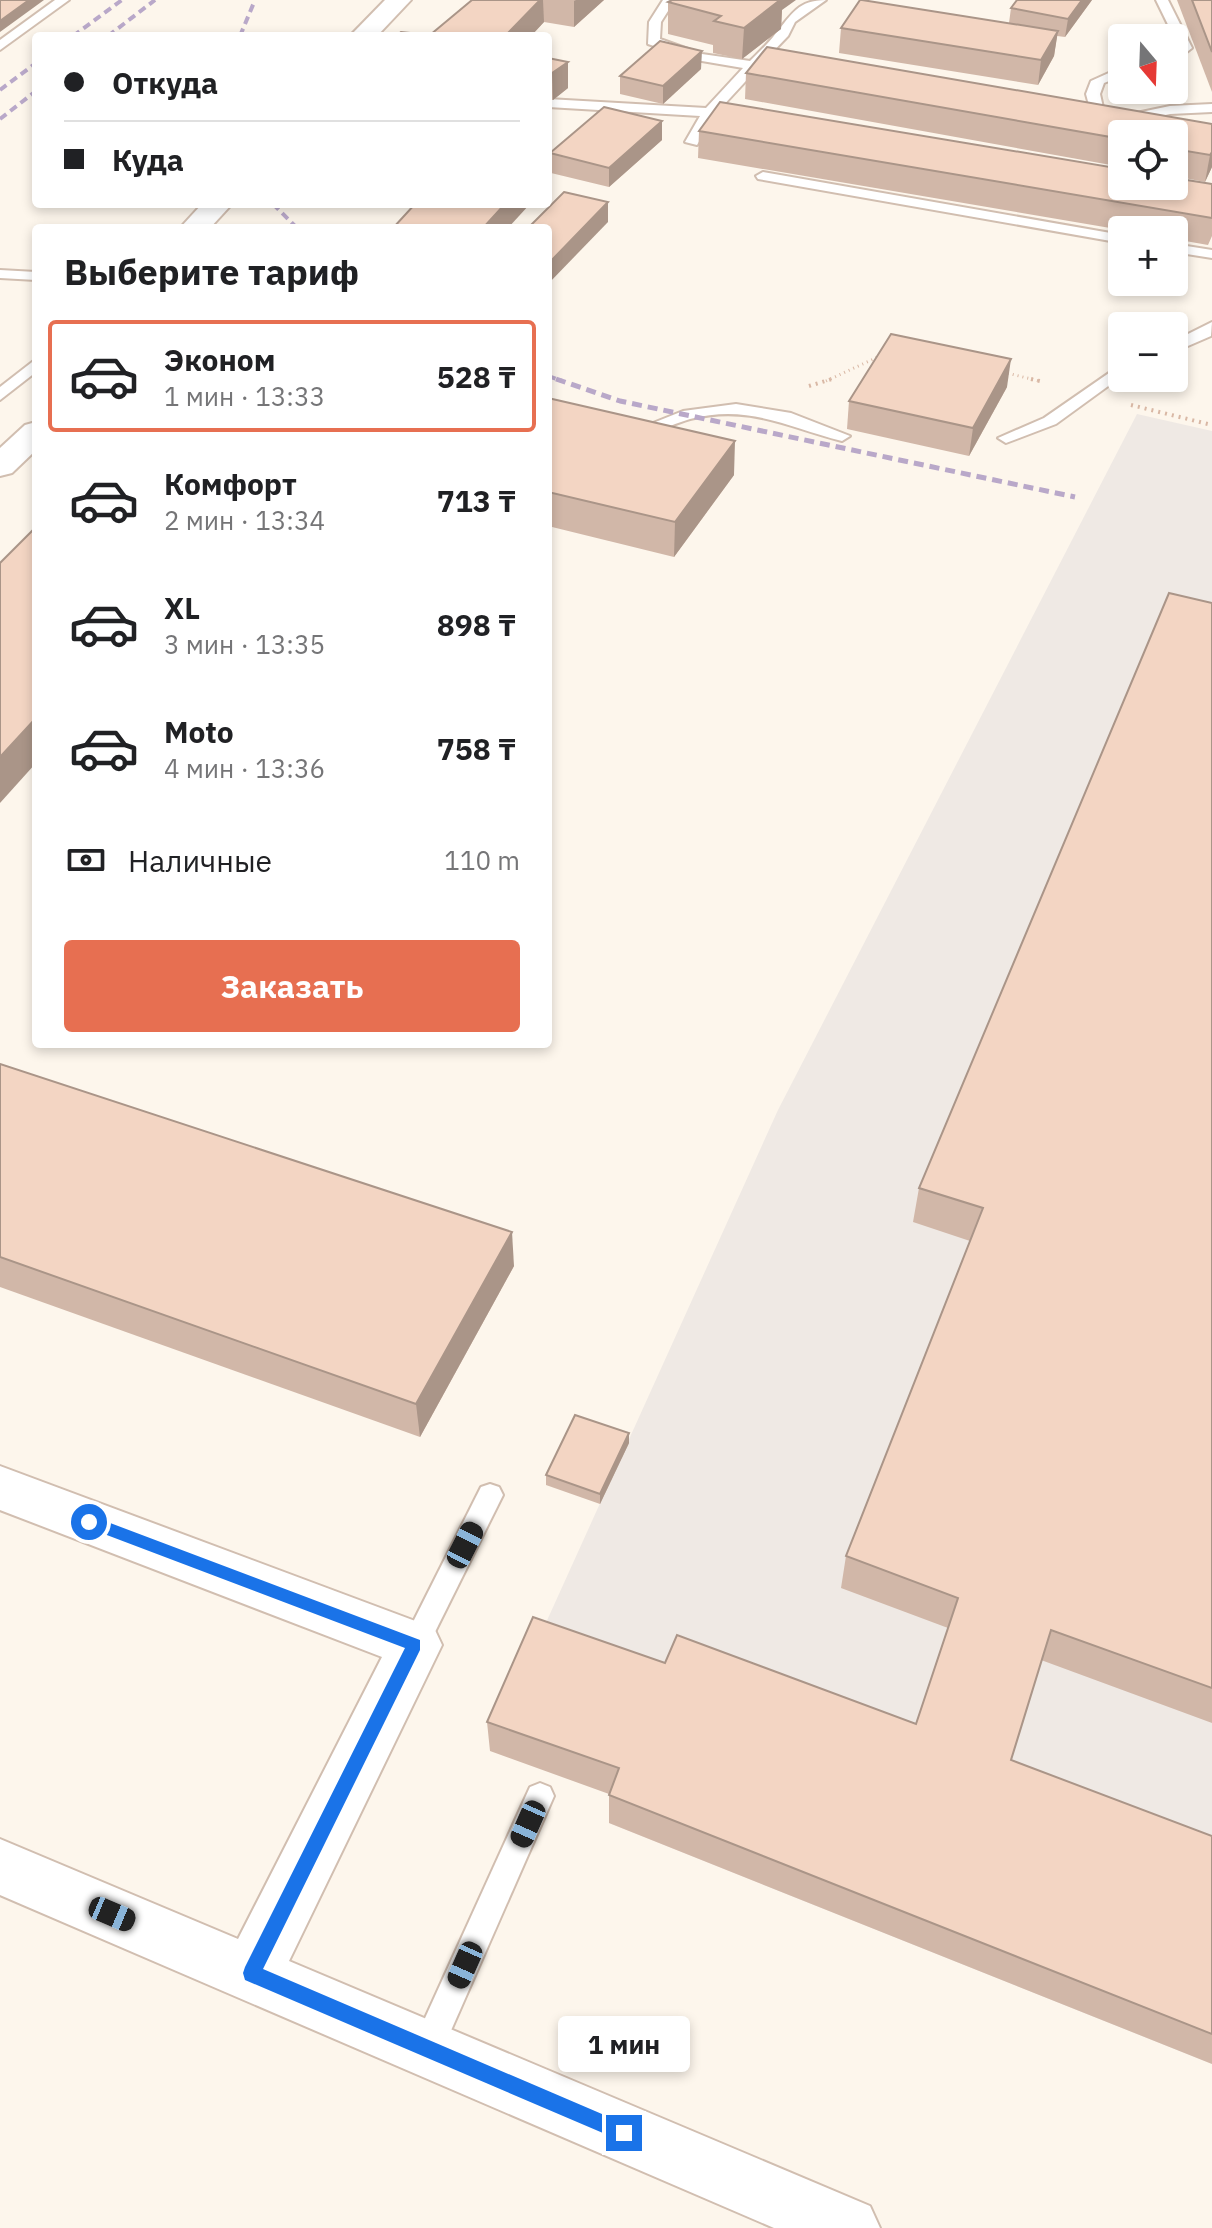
<!DOCTYPE html>
<html lang="ru">
<meta charset="utf-8">
<style>
body{margin:0;font-family:"IBM Plex Sans",sans-serif;background:#f6f6f6;color:#202124;height:100vh;display:flex;flex-direction:column;font-size:30px;white-space:nowrap}
*{box-sizing:border-box;margin:0}
p{font-size:26px;color:#757577}
.icon{flex:none;width:44px;height:44px;fill:none;stroke:currentColor;stroke-width:2;stroke-linecap:round;stroke-linejoin:round}
.map{position:relative;flex:1;overflow:hidden}
.drawer{position:absolute;left:32px;top:224px;width:520px;height:824px;display:flex;flex-direction:column;background:#fff;border-radius:8px;box-shadow:0 4px 12px #0003}
.drawer>*{flex:none}
.banner{position:absolute;left:32px;top:32px;width:520px;height:176px;border-radius:8px;box-shadow:0 4px 12px #0003;display:grid;align-content:center;height:176px;padding:0 32px;background:#fff}
.needle{width:52px;rotate:161deg}
.controls{position:absolute;left:1108px;top:24px;display:grid;gap:16px}
.controls a{display:grid;place-items:center;width:80px;height:80px;border-radius:8px;background:#fff;box-shadow:0 4px 12px #0003;font-size:40px}
.end{position:absolute;width:36px;height:36px;margin:-18px;border:10px solid #1a73e8;background:#fff;box-shadow:0 0 0 4px #fff}
.from{border-radius:50%}
.bubble{position:absolute;height:56px;border-radius:8px;background:#fff;box-shadow:0 4px 12px #0003;font-size:26px;font-weight:700;line-height:56px;text-align:center}
.car{position:absolute;width:24px;height:48px;margin:-24px -12px;border-radius:10px;box-shadow:0 0 6px 2px #0007;background:linear-gradient(#222 24%,#8ab4d8 0 40%,#222 0 76%,#8ab4d8 0 86%,#222 0)}
.banner b{display:flex;align-items:center;gap:28px;height:76px;font-size:30px}
.banner b+b{border-top:2px solid #e0e0e0}
.banner i{width:20px;height:20px;background:#202124}
ul{padding:0;list-style:none}
li{display:flex;align-items:center;gap:24px;height:112px;margin:0 16px 12px;padding:0 16px;border:4px solid transparent;border-radius:8px}
li div{flex:1}
li b{display:block;font-size:30px}
li em{font-style:normal;font-weight:700}
li.active{border-color:#e76f51}
li>.icon{width:72px;height:72px;stroke-width:1.5}
h2{padding:0 32px;font-size:36px;line-height:96px}
.pay{display:flex;align-items:center;gap:20px;height:88px;padding:0 32px;font-size:30px}
.pay p{margin-inline-start:auto}
.cta{display:flex;gap:16px;margin-top:auto;padding:16px 32px}
.cta a{flex:1;height:92px;border-radius:8px;background:#e76f51;color:#fff;font-size:32px;font-weight:700;line-height:92px;text-align:center}
.map>svg:first-child{display:block}
</style>
<div class="map">
<svg width="1212" height="2228" viewBox="0 0 1212 2228">
<rect width="100%" height="100%" fill="#fdf6ec"/>
<path fill="#efe9e4" d="M 1137,414 L 1212,431 L 1212,2064 L 609,1823 L 618,1798 L 535,1647 L 778,1110 Z"/>
<g fill="none" stroke-linecap="round" stroke-linejoin="round">
<g stroke="#d1beb0" stroke-width="4">
<g id="lane">
<path d="M 55,0 L 69,0 L 0,50 L 0,40 Z"/>
<path d="M 663,0 L 675,0 L 661,22 L 660,39 L 702,54 L 750,61 C 759,52 769,43 776,33 C 792,14 798,0 826,0 L 795,22 L 788,36 L 762,63 L 786,67 L 786,73 L 756,70 L 719,110 L 747,115 L 747,121 L 713,117 L 697,145 L 685,142 L 700,116 L 548,107 L 548,99 L 706,108 L 743,68 L 696,60 L 648,44 L 649,22 Z"/>
<path d="M 1156,0 L 1168,0 L 1192,48 L 1174,62 L 1174,51 L 1179,47 Z"/>
<path d="M 1122,67 L 1122,76 L 1104,83 L 1100,94 L 1106,121 L 1120,123 L 1115,120 L 1117,117 L 1170,106 L 1212,104 L 1212,112 L 1170,114 L 1122,124 L 1163,134 L 1133,134 L 1095,127 L 1086,94 L 1091,81 Z"/>
<path d="M 763,172 L 1122,235 L 1122,243 L 758,179 L 756,176 Z"/>
<path d="M 1174,244 L 1212,250 L 1212,258 L 1174,252 Z"/>
<path d="M 0,270 L 36,272 L 36,280 L 0,278 Z"/>
<path d="M 1212,322 L 1211,336 L 1174,352 L 1174,341 Z"/>
<path d="M 36,359 L 36,372 L 0,400 L 0,387 Z"/>
<path d="M 1122,364 L 1122,376 L 1056,424 L 1006,443 L 998,438 L 1044,418 Z"/>
<path d="M 736,404 L 791,413 L 850,436 L 842,441 C 787,427 749,404 690,419 C 670,425 651,435 631,440 L 623,435 L 683,411 Z"/>
<path d="M 490,1484 L 499,1487 L 503,1495 L 424,1654 L 415,1657 L 406,1654 L 402,1645 L 406,1636 L 481,1487 Z"/>
<path d="M 540,1783 L 550,1787 L 554,1796 L 438,2060 L 427,2064 L 416,2060 L 412,2049 L 416,2038 L 530,1787 Z"/>
</g>
</g>
<g stroke="#d1beb0" stroke-width="4">
<g id="street">
<path d="M 385,0 L 411,0 L 377,36 L 350,36 Z"/>
<path d="M 202,204 L 232,204 L 210,228 L 180,228 Z"/>
<path d="M 36,422 L 36,450 L 12,473 L 0,476 L 0,448 L 25,425 Z"/>
<path d="M 0,1466 L 434,1628 L 442,1645 L 289,1961 L 870,2206 L 880,2228 L 774,2228 L 0,1895 L 0,1839 L 238,1939 L 382,1657 L 0,1510 Z"/>
</g>
</g>
<g stroke="#d9b8a5" stroke-width="3" stroke-dasharray="1 4" stroke-linecap="butt">
<path d="M 1003,372 L 1039,381"/>
<path d="M 826,381 L 880,356"/>
</g>
<g stroke="#d9b8a5" stroke-width="4" stroke-dasharray="2 5" stroke-linecap="butt">
<path d="M 1031,379 L 1044,382"/>
<path d="M 809,386 L 832,379"/>
<path d="M 1131,405 L 1212,425"/>
</g>
<use href="#lane" fill="#fff" fill-rule="evenodd"/>
<use href="#street" fill="#fff" fill-rule="evenodd"/>
<g stroke="#b9a8c9" stroke-width="4" stroke-dasharray="8 5" stroke-linecap="butt">
<path d="M 73,36 L 122,0"/>
<path d="M 108,36 L 155,0"/>
<path d="M 240,36 L 255,0"/>
<path d="M 0,90 L 36,63"/>
<path d="M 0,119 L 36,91"/>
<path d="M 273,204 L 297,228"/>
<path d="M 548,376 L 562,381"/>
</g>
<path stroke="#b9a8c9" stroke-width="5" stroke-dasharray="10 6" stroke-linecap="butt" d="M 556,379 L 620,401 L 1075,497"/>
</g>
<g fill="#d1b7a8">
<path d="M 472,0 L 604,0 L 574,27 L 544,22 L 531,36 L 396,36 L 430,35 Z"/>
<path d="M 1092,0 L 1065,37 L 1057,36 L 1054,56 L 1038,85 L 839,53 L 841,28 L 1009,23 L 1011,8 Z"/>
<path d="M 1177,0 L 1212,0 L 1212,92 Z"/>
<path d="M 668,2 L 782,10 L 781,29 L 742,59 L 713,53 L 713,45 L 668,34 Z"/>
<path d="M 548,58 L 568,88 L 553,100 L 548,99 Z"/>
<path d="M 701,69 L 663,104 L 620,94 L 620,76 Z"/>
<path d="M 746,73 L 1212,124 L 1212,167 L 1205,182 L 1174,176 L 1174,134 L 1122,134 L 1122,167 L 745,99 Z"/>
<path d="M 662,121 L 662,140 L 609,187 L 551,173 L 551,180 L 548,183 L 548,152 L 550,153 Z"/>
<path d="M 699,131 L 1212,184 L 1212,236 L 1208,245 L 1174,239 L 1174,230 L 1122,230 L 698,158 Z"/>
<path d="M 1007,387 L 969,456 L 847,429 L 849,401 Z"/>
<path d="M 548,398 L 734,475 L 674,557 L 548,526 Z"/>
<path d="M 1212,603 L 1212,1723 L 1041,1660 L 1011,1760 L 1212,1836 L 1212,2064 L 609,1823 L 609,1794 L 490,1751 L 487,1722 L 665,1663 L 916,1724 L 948,1628 L 841,1588 L 846,1556 L 970,1241 L 913,1222 L 919,1188 Z"/>
<path d="M 0,1064 L 514,1266 L 420,1437 L 0,1287 Z"/>
<path d="M 629,1433 L 629,1443 L 600,1504 L 546,1485 L 546,1475 Z"/>
</g>
<g fill="#aa9588">
<path d="M 29,0 L 44,0 L 0,32 L 0,21 Z"/>
<path d="M 540,0 L 543,0 L 544,22 L 531,36 L 505,36 Z"/>
<path d="M 576,0 L 604,0 L 574,27 L 574,1 Z"/>
<path d="M 763,0 L 796,0 L 782,10 L 781,29 L 742,59 L 744,28 Z"/>
<path d="M 1082,0 L 1092,0 L 1065,37 L 1068,19 Z"/>
<path d="M 1058,31 L 1054,56 L 1038,85 L 1041,60 Z"/>
<path d="M 702,51 L 701,69 L 663,104 L 663,86 Z"/>
<path d="M 568,62 L 568,88 L 553,100 L 552,73 Z"/>
<path d="M 662,121 L 662,140 L 609,187 L 609,168 Z"/>
<path d="M 1212,152 L 1212,167 L 1205,182 L 1210,155 Z"/>
<path d="M 551,153 L 551,180 L 548,183 L 548,156 Z"/>
<path d="M 608,202 L 608,222 L 548,284 L 548,264 Z"/>
<path d="M 505,204 L 530,204 L 508,228 L 483,228 Z"/>
<path d="M 1011,359 L 1007,387 L 969,456 L 973,428 Z"/>
<path d="M 735,441 L 734,475 L 674,557 L 675,522 Z"/>
<path d="M 36,718 L 36,763 L 0,803 L 0,757 Z"/>
<path d="M 512,1232 L 514,1266 L 420,1437 L 416,1404 Z"/>
<path d="M 629,1433 L 629,1443 L 600,1504 L 600,1494 Z"/>
</g>
<g fill="#f3d5c3" stroke="#aa9588" stroke-width="2">
<path d="M 0,0 L 29,0 L 0,21 Z"/>
<path d="M 472,0 L 540,0 L 505,36 L 396,36 L 401,32 L 430,35 Z"/>
<path d="M 672,0 L 780,0 L 744,28 L 714,21 L 721,16 L 668,2 Z"/>
<path d="M 860,0 L 862,0 L 1058,31 L 1041,60 L 841,28 Z"/>
<path d="M 1017,0 L 1082,0 L 1068,19 L 1011,8 Z"/>
<path d="M 1192,0 L 1212,0 L 1212,52 Z"/>
<path d="M 660,41 L 702,51 L 663,86 L 620,76 Z"/>
<path d="M 767,47 L 1212,124 L 1212,152 L 1210,155 L 1174,149 L 1174,134 L 1122,134 L 1122,139 L 746,73 Z"/>
<path d="M 548,58 L 568,62 L 552,73 L 548,73 Z"/>
<path d="M 720,102 L 1122,169 L 1122,186 L 1174,186 L 1174,178 L 1212,184 L 1212,218 L 699,131 Z"/>
<path d="M 604,107 L 662,121 L 609,168 L 550,153 Z"/>
<path d="M 564,192 L 608,202 L 548,264 L 548,228 L 528,228 Z"/>
<path d="M 415,204 L 505,204 L 483,228 L 393,228 Z"/>
<path d="M 891,334 L 1011,359 L 973,428 L 849,401 Z"/>
<path d="M 548,398 L 735,441 L 675,522 L 548,492 Z"/>
<path d="M 36,527 L 36,718 L 0,757 L 0,563 Z"/>
<path d="M 1169,593 L 1212,603 L 1212,1688 L 1051,1630 L 1011,1760 L 1212,1836 L 1212,2034 L 609,1795 L 619,1768 L 487,1722 L 533,1617 L 665,1663 L 677,1635 L 916,1724 L 958,1598 L 846,1556 L 983,1208 L 919,1188 Z"/>
<path d="M 0,1064 L 512,1232 L 416,1404 L 0,1257 Z"/>
<path d="M 575,1415 L 629,1433 L 600,1494 L 546,1475 Z"/>
</g>
<path fill="#1a73e8" d="M 89,1515 L 420,1640 L 420,1650 L 263,1969 L 630,2126 L 633,2133 L 630,2139 L 624,2142 L 617,2139 L 245,1980 L 243,1973 L 245,1967 L 405,1648 L 83,1526 L 83,1517 Z"/>
</svg>
<div class="controls">
<a><svg class="needle" viewBox="-14 -14 28 28"><path d="M0-13l5 13h-10z" fill="#e53935"/><path d="M0 13l5-13h-10z" fill="#757577"/></svg></a>
<a><svg class="icon" aria-label="locate" viewBox="0 0 24 24"><circle cx="12" cy="12" r="6"/><path d="M12 2v4M12 18v4M2 12h4M18 12h4"/></svg></a>
<a>+</a>
<a>−</a>
</div>
<i class="end from" style="left:89px;top:1522px"></i>
<i class="end" style="left:624px;top:2133px"></i>
<div class="bubble" style="left:558px;top:2016px;width:132px">1 мин</div>
<i class="car" style="left:465px;top:1545px;rotate:27deg"></i>
<i class="car" style="left:528px;top:1824px;rotate:204deg"></i>
<i class="car" style="left:112px;top:1914px;rotate:113deg"></i>
<i class="car" style="left:465px;top:1965px;rotate:204deg"></i>
<div class="banner">
<b><i class="from"></i>Откуда</b>
<b><i></i>Куда</b>
</div>
<section class="drawer">
<h2>Выберите тариф</h2>
<ul>
<li class="active"><svg class="icon" aria-label="car" viewBox="0 0 24 24"><path d="M5 17H2v-5l4-1 3-4h7l3 4 3 1v5h-3M9 17h6M6 11h13"/><circle cx="7" cy="17" r="2"/><circle cx="17" cy="17" r="2"/></svg><div><b>Эконом</b><p>1 мин · 13:33</p></div><em>528 ₸</em></li>
<li><svg class="icon" aria-label="car" viewBox="0 0 24 24"><path d="M5 17H2v-5l4-1 3-4h7l3 4 3 1v5h-3M9 17h6M6 11h13"/><circle cx="7" cy="17" r="2"/><circle cx="17" cy="17" r="2"/></svg><div><b>Комфорт</b><p>2 мин · 13:34</p></div><em>713 ₸</em></li>
<li><svg class="icon" aria-label="car" viewBox="0 0 24 24"><path d="M5 17H2v-5l4-1 3-4h7l3 4 3 1v5h-3M9 17h6M6 11h13"/><circle cx="7" cy="17" r="2"/><circle cx="17" cy="17" r="2"/></svg><div><b>XL</b><p>3 мин · 13:35</p></div><em>898 ₸</em></li>
<li><svg class="icon" aria-label="car" viewBox="0 0 24 24"><path d="M5 17H2v-5l4-1 3-4h7l3 4 3 1v5h-3M9 17h6M6 11h13"/><circle cx="7" cy="17" r="2"/><circle cx="17" cy="17" r="2"/></svg><div><b>Moto</b><p>4 мин · 13:36</p></div><em>758 ₸</em></li>
</ul>
<div class="pay"><svg class="icon" aria-label="cash" viewBox="0 0 24 24"><path d="M3 7h18v10H3z"/><circle cx="12" cy="12" r="2"/></svg>Наличные<p>110 m</p></div>
<div class="cta"><a>Заказать</a></div>
</section>
</div>
